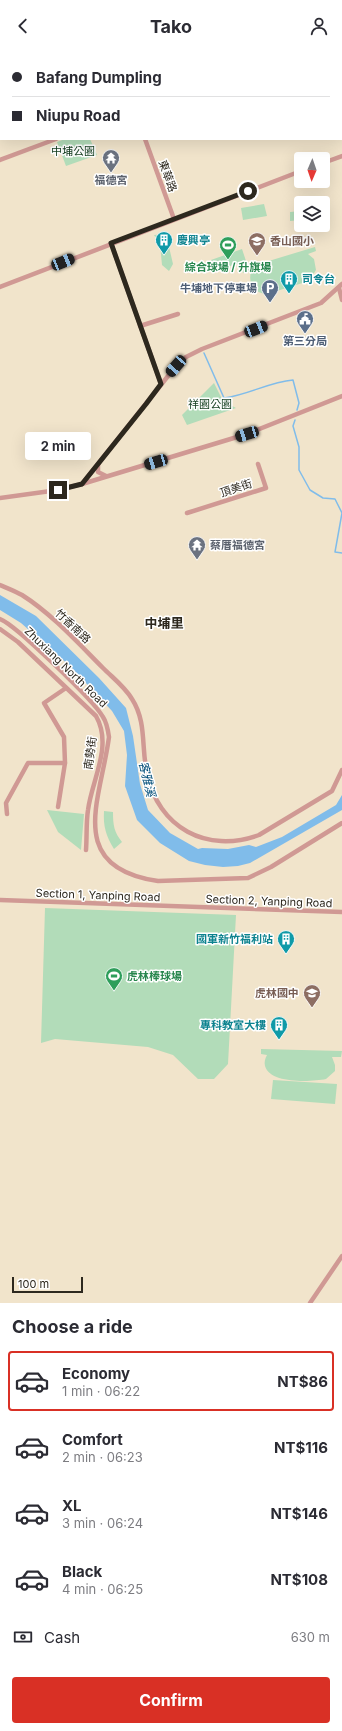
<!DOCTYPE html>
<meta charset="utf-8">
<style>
body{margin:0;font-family:Inter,"Noto Sans TC",sans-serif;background:#f2f2f3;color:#2b2b33;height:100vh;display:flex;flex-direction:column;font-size:15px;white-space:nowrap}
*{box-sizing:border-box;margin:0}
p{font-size:13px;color:#7c7c81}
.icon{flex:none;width:22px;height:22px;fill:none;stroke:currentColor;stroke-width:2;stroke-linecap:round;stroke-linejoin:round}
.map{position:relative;height:1251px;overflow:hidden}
.panel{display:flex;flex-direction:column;background:#fff;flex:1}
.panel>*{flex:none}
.hud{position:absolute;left:0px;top:0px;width:342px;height:88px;box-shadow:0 4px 16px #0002;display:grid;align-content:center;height:88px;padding:0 12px;background:#fff}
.needle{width:26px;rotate:182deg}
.buttons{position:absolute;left:294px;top:100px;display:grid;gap:8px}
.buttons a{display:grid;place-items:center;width:36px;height:36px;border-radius:4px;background:#fff;box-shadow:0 4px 16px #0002;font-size:20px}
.scale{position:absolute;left:12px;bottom:10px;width:71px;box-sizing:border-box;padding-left:4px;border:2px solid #2d281e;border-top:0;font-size:11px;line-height:14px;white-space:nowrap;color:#2d281e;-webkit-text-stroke:3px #fff;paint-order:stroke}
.end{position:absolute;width:18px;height:18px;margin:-9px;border:5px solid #2d281e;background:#fff;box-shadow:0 0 0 2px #fff}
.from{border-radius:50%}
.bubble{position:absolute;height:28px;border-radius:4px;background:#fff;box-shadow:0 4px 16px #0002;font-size:13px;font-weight:700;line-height:28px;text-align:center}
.car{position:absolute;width:12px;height:24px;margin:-12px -6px;border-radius:5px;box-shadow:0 0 3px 1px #0007;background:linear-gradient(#222 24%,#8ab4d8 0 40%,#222 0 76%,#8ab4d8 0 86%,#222 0)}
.hud b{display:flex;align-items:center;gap:14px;height:38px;font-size:15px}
.hud b+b{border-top:1px solid #e1e1e2}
.hud i{width:10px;height:10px;background:#2b2b33}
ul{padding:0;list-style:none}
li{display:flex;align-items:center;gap:12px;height:60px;margin:0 8px 6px;padding:0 4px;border:2px solid transparent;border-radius:4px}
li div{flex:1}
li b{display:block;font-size:15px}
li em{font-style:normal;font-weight:700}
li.on{border-color:#d93025}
li>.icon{width:36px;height:36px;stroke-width:1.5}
h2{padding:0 12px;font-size:18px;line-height:48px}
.pay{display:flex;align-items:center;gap:10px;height:44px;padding:0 12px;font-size:15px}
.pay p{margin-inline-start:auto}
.button{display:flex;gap:8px;margin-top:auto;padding:8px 12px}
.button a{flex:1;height:46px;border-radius:4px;background:#d93025;color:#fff;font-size:16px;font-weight:700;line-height:46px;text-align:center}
header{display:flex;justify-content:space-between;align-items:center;height:52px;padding:0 12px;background:#fff;font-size:18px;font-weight:700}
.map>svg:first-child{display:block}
</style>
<header><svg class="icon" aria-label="back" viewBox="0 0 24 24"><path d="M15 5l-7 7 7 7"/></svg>Tako<svg class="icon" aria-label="person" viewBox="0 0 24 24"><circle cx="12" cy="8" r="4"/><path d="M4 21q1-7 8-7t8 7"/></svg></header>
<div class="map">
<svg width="342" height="1251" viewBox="0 0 342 1251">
<rect width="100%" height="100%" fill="#f1e4cb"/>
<g fill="#b2dcb9">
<path d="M 65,87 L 90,87 L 97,103 L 66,114 L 57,90 Z"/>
<path d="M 264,152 L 267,164 L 243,168 L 241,156 Z"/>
<path d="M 301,159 L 301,168 L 290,169 L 290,160 Z"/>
<path d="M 166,182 L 173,212 L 169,219 L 162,213 L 160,192 L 154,183 Z"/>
<path d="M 315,195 L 316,199 L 308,202 L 314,207 L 316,218 L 309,229 L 267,242 C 253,241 248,232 251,219 L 243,221 L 242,217 Z"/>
<path d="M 242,197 L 246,209 L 215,219 L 211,208 Z"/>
<path d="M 214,331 L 223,349 L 236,356 L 187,373 L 182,363 Z"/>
<path d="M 47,758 L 84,762 L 81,798 L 58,780 Z"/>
<path d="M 104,759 L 113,760 C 113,773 114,780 122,790 L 114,797 C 106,784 103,774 104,759 Z"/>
<path d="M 45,856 L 236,863 L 228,1012 L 214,1027 L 198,1027 L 173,1003 L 148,995 L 55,987 L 41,991 Z"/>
<path d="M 261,997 L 342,999 L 341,1005 L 332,1005 L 335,1013 L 335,1019 L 326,1027 C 311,1030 270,1032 265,1014 C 264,1010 265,1007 267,1003 L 261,1002 Z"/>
<path d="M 273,1028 L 337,1032 L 335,1052 L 271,1047 Z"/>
</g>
<path fill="#80bcea" d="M 0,543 L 36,564 L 99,626 L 126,656 L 133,684 L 140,732 L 148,758 L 170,781 L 198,797 L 202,796 L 228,797 L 249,793 L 256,795 L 282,785 L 336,753 L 342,743 L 342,758 L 250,811 L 238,814 L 223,815 L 205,813 L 189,809 L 160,791 L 137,768 L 125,734 L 127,703 L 124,679 L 112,659 L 71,615 L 21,571 L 0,558 Z"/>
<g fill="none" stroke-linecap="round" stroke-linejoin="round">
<g stroke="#80bcea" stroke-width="1.5">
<path d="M 204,301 L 224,346 C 248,343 269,330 293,328 L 299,351 L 297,358"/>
<path d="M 295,368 L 293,374 L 299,395 L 299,418 L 310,438 L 323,446 L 335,447 L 342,461 L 335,500 L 342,501"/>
</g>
<g stroke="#d09994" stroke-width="4.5">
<path d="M 112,0 L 112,1"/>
<path d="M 285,1 L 287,0"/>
<path d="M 145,87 L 174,167"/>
<path d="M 0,108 L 56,87"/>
<path d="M 323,111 L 342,104"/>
<path d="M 111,191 L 161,332"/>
<path d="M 0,235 L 301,119"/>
<path d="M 339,236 L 342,248"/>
<path d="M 140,274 L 178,262"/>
<path d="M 98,413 L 98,420 L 106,424"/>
<path d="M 82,432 L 247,382 L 342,344"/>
<path d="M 0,446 L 58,438 L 82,432 L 176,314 L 186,305 L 202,297 L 321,251 L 342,232"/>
<path d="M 187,461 L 266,436 L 258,412"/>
<path d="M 0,533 C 7,536 15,539 22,543 C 52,562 78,591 103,616 C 113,626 125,635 132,647 C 147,670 141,696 147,721 C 158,776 207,802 259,783 L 332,739 L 342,718"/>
<path d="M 0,567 C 16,573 94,649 103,665 C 107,671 108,678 109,685 C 101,747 64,815 158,829 L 248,826 L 271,815 L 342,771"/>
<path d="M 0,577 L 18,590 L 96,664 C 113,694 92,727 88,758 C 86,771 87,785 86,798"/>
<path d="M 58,755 L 65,711 L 64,685 L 44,651 L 66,636"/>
<path d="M 7,762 L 6,751 L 28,711 L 65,711"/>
<path d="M 0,848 L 342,860"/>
<path d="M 310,1251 L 342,1204"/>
</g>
<path stroke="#b65450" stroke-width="6" d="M 4,1 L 7,0"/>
</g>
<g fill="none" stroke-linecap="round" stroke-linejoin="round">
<path stroke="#2d281e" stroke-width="5" d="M 58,438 L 82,432 L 146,352 L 161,332 L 111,191 L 248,139"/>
</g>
<defs>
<g id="temple-pin" transform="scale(0.9)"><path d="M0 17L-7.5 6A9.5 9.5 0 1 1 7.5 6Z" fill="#6b7280" stroke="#fff"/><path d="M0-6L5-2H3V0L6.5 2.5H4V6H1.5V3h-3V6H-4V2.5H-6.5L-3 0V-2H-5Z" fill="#fff"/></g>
<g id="building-pin" transform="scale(0.9)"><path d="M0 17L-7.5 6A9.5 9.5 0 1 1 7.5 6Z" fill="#0f9aa8" stroke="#fff"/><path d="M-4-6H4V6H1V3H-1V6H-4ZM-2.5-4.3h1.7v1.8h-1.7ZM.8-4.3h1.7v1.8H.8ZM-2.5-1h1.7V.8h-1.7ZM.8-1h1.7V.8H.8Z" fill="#fff"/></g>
<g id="school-pin" transform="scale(0.9)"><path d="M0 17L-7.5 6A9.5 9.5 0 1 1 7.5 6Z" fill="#8d6e63" stroke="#fff"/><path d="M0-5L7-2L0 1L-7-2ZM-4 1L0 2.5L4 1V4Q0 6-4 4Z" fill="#fff"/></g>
<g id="stadium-pin" transform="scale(0.9)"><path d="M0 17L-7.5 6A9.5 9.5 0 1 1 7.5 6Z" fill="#2e9e5b" stroke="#fff"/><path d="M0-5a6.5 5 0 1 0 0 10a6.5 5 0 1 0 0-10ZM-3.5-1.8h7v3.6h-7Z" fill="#fff"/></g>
<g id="parking-pin" transform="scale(0.9)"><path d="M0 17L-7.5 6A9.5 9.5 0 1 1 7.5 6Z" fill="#5c6f8a" stroke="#fff"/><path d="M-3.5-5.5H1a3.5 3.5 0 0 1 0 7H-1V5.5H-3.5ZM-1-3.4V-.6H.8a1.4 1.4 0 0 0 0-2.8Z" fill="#fff"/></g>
<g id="civic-pin" transform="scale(0.9)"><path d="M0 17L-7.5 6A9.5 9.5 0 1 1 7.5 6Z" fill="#5c6f8a" stroke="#fff"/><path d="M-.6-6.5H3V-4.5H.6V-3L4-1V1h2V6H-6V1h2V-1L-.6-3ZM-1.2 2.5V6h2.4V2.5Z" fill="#fff"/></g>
</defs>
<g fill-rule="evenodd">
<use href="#temple-pin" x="111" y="106"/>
<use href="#building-pin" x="164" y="188"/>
<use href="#school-pin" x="257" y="189"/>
<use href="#stadium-pin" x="228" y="193"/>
<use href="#building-pin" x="289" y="227"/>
<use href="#parking-pin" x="270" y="236"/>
<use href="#civic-pin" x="305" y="267"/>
<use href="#temple-pin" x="197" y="493"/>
<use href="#building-pin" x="286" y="887"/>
<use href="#stadium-pin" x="114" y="924"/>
<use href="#school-pin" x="312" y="941"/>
<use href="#building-pin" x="279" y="973"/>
</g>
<g text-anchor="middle" stroke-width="3" stroke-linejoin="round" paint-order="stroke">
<g font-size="11" fill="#113c1d" stroke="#fff">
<text x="73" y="103">中埔公園</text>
<text x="210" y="356">祥園公園</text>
</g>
<g font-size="11" fill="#2d281e" stroke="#fff">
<text transform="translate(168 124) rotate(70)" y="4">東華路</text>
<text transform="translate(236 436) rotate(-18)" y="4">頂美街</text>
<text transform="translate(73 574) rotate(43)" y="4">竹香南路</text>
<text transform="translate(66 615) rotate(44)" y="4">Zhuxiang North Road</text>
<text transform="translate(90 701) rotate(-82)" y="4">南勢街</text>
<text transform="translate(98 843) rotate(2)" y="4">Section 1, Yanping Road</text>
<text transform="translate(269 849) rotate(2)" y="4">Section 2, Yanping Road</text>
</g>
<g font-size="11" font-weight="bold" fill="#5b616d" stroke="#fff">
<text x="111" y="132">福德宮</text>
<text x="210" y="497" text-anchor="start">蔡厝福德宮</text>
</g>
<g font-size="11" font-weight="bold" fill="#0d838f" stroke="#fff" text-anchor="start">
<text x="177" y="192">慶興亭</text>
<text x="302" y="231">司令台</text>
<text x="273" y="891" text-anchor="end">國軍新竹福利站</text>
<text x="266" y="977" text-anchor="end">專科教室大樓</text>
</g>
<g font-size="11" font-weight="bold" fill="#785e54" stroke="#fff" text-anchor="start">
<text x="270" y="193">香山國小</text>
<text x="299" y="945" text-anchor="end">虎林國中</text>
</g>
<g font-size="11" font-weight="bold" fill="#27864d" stroke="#fff">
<text x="228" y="219">綜合球場 / 升旗場</text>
<text x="127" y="928" text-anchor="start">虎林棒球場</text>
</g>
<g font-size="11" font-weight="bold" fill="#4e5e75" stroke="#fff" text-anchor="end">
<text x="257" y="240">牛埔地下停車場</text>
<text x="305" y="293" text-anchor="middle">第三分局</text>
</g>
<g font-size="12" font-style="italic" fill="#004d78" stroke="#fff">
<text transform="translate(147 727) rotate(77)" y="4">客雅溪</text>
</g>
<g font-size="13" font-weight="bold" fill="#2d281e" stroke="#fff">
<text x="164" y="576">中埔里</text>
</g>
</g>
</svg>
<div class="buttons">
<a><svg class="needle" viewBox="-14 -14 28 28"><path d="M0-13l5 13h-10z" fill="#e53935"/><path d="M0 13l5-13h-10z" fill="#7c7c81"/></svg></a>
<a><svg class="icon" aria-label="layers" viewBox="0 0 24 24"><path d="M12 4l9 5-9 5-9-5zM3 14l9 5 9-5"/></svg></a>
</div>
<div class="scale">100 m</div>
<i class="end from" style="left:248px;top:139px"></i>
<i class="end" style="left:58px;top:438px"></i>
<div class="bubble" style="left:25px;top:380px;width:66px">2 min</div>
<i class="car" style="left:63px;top:210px;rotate:68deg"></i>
<i class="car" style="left:256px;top:277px;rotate:69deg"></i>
<i class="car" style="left:176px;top:314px;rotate:221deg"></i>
<i class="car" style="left:247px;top:382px;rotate:253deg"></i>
<i class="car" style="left:156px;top:410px;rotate:254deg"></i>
<div class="hud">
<b><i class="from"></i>Bafang Dumpling</b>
<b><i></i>Niupu Road</b>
</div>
</div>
<section class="panel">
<h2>Choose a ride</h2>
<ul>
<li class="on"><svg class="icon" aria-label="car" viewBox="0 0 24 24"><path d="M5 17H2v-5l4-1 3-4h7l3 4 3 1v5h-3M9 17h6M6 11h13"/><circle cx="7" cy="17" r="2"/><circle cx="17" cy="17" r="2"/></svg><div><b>Economy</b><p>1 min · 06:22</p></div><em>NT$86</em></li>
<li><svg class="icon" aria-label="car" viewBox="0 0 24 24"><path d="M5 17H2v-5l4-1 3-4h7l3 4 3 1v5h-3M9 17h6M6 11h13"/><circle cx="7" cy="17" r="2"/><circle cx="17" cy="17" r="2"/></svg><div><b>Comfort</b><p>2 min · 06:23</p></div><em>NT$116</em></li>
<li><svg class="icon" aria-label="car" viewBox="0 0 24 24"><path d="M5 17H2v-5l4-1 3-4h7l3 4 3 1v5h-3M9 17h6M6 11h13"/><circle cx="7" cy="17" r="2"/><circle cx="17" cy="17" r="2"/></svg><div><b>XL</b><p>3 min · 06:24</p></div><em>NT$146</em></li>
<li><svg class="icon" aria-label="car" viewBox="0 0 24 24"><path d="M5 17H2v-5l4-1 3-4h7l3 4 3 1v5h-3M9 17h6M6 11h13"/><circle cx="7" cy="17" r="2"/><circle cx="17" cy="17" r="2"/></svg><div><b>Black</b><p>4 min · 06:25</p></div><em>NT$108</em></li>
</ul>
<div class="pay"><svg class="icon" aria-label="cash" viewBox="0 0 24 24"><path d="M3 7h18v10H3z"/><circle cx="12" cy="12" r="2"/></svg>Cash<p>630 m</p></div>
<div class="button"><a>Confirm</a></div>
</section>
